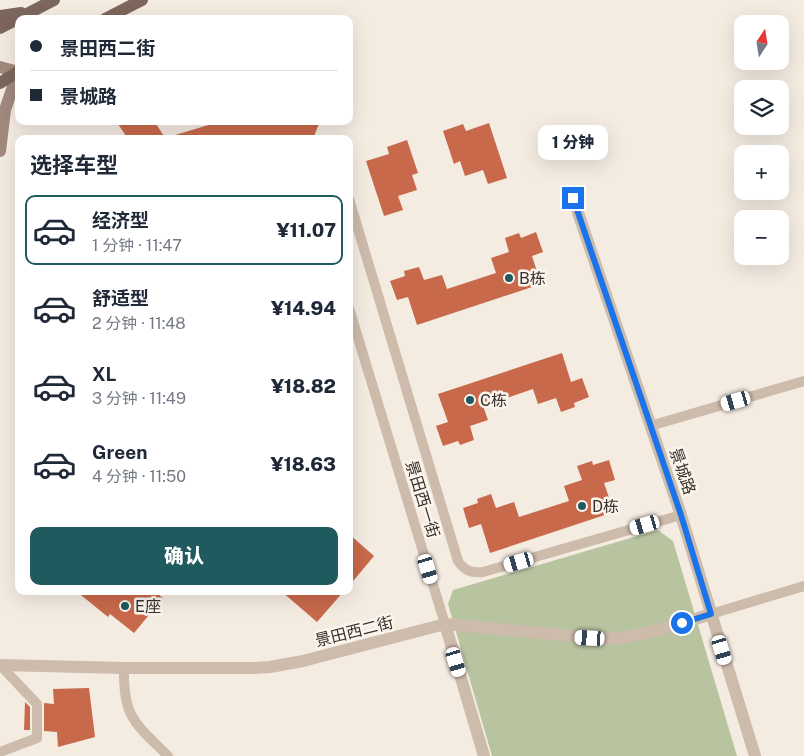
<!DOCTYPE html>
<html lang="zh">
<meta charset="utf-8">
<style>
body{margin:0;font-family:"Public Sans","Noto Sans SC",sans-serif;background:#f6f6f7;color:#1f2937;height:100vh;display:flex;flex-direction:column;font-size:19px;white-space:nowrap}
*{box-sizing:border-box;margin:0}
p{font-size:16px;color:#747a83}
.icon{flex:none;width:28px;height:28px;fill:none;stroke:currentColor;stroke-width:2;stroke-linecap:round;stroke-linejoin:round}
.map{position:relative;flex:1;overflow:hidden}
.details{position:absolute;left:15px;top:135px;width:338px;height:460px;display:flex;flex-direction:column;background:#fff;border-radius:10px;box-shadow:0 5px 20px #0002}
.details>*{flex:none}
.top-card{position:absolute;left:15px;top:15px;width:338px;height:110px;border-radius:10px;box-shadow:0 5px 20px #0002;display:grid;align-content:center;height:110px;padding:0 15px;background:#fff}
.needle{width:32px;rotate:12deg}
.buttons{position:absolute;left:734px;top:15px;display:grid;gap:10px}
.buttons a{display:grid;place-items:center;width:55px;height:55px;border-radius:10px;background:#fff;box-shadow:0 5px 20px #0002;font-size:25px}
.end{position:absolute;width:22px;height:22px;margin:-11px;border:6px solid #1a73e8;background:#fff;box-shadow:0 0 0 2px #fff}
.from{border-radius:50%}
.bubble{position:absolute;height:35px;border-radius:10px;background:#fff;box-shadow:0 5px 20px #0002;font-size:16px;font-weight:800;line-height:35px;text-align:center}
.car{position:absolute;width:15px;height:30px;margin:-15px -8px;border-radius:6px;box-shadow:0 0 4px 1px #0007;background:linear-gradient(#fff 24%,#345 0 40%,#fff 0 76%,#345 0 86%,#fff 0)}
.top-card b{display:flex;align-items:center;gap:18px;height:48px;font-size:19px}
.top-card b+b{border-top:1px solid #e0e1e3}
.top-card i{width:12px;height:12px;background:#1f2937}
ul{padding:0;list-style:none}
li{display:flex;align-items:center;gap:15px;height:70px;margin:0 10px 8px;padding:0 5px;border:2px solid transparent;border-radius:10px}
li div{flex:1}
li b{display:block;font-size:19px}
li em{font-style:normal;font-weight:800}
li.on{border-color:#1f5a5e}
li>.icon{width:45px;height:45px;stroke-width:1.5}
h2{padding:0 15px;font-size:22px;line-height:60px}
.primary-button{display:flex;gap:10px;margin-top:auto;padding:10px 15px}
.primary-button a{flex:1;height:58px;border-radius:10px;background:#1f5a5e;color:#fff;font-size:20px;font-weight:800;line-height:58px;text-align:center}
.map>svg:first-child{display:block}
</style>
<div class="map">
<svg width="804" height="756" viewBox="0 0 804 756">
<rect width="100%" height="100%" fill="#f4ebe1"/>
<path fill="#b8c4a0" d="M 658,530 L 673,541 L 737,756 L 492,756 L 448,604 L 453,590 Z"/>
<g fill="#c8694b">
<path d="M 116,121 L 154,121 L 166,139 L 128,139 Z"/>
<path d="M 222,121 L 320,121 L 313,139 L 176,139 L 175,135 Z"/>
<path d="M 489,123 L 507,178 L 488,184 L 483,170 L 465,176 L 460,161 L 454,164 L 443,131 L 463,124 L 466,131 Z"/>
<path d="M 407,140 L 418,173 L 412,175 L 417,190 L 398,196 L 403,210 L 384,216 L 366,161 L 389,154 L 387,147 Z"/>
<path d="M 536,232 L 543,252 L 532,256 L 541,284 L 417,325 L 408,297 L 397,300 L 390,281 L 405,276 L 404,271 L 419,267 L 424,280 L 442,275 L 447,289 L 496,273 L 491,258 L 509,252 L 505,238 L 519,233 L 521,238 Z"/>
<path d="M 562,353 L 571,382 L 582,378 L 589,397 L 574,403 L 575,407 L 561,412 L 556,398 L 538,404 L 533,389 L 483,406 L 488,420 L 470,426 L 474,440 L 460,445 L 458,441 L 443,446 L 436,426 L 448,422 L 438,394 Z"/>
<path d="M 609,460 L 615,480 L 604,483 L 614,512 L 490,553 L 481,524 L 469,528 L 463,508 L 478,503 L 477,499 L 491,494 L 496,508 L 514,502 L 519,517 L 569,501 L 564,486 L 582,480 L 577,466 L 592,461 L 593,465 Z"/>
<path d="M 349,534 L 374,556 L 349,586 Z"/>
<path d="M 76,591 L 154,591 L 163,598 L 134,633 L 110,614 L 108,617 Z"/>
<path d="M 281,591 L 344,591 L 317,622 Z"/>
<path d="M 89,688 L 95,737 L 58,747 L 57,732 L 44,731 L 44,703 L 54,704 L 53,689 Z"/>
<path d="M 25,702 L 30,707 L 30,730 L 24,730 Z"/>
</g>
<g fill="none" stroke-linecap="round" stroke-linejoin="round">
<g stroke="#cdbbac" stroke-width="10">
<path d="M 349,199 L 458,561 C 465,571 471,573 483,572 L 681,515"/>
<path d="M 349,308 L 445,624"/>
<path d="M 650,426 L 804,381"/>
<path d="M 711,614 L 804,586"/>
<path d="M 0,665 L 37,704 L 37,738 L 0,752"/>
<path d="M 124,668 C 123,718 135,723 168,756"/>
</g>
<g stroke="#cdbbac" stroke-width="12">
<path d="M 573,198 L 681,515 L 755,756"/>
<path d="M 445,624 L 484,756"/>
<path d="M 0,665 L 124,668 L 254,668 L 270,667 L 303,661 L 445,624 L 604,639 C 642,637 676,625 711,614"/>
</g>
<path stroke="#a18a7d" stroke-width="12" d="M 0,67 L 18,72 L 5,110 L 0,151"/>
<g stroke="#7d675c" stroke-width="12">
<path d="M 0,16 L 21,13"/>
<path d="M 105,19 L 142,0"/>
<path d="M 0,28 L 54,0"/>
<path d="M 0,83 L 19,71"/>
</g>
</g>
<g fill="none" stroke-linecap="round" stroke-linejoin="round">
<path stroke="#1a73e8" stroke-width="6" d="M 573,198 L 681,515 L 711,614 L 682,623"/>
</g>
<g fill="#1f5a5e" stroke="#fbf5ee" stroke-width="2">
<circle cx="509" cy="278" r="5"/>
<circle cx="470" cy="400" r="5"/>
<circle cx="582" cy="506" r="5"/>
<circle cx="125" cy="606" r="5"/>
</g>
<g text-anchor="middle" stroke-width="5" stroke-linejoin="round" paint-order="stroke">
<g font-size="16" fill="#3b302b" stroke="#fbf5ee" text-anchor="start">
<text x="519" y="284">B栋</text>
<text x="480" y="406">C栋</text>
<text x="592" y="512">D栋</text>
<text x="135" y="612">E座</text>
</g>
<g font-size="16" fill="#3b302b" stroke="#fbf5ee">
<text transform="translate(683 471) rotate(71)" y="6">景城路</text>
<text transform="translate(423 499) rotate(73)" y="6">景田西一街</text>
<text transform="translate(354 631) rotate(-14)" y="6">景田西二街</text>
</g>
</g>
</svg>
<div class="buttons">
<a><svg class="needle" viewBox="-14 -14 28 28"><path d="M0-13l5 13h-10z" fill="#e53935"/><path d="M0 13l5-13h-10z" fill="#747a83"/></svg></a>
<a><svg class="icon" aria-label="layers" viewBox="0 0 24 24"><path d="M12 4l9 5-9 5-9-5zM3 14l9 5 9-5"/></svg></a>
<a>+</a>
<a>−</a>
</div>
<i class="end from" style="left:682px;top:623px"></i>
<i class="end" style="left:573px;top:198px"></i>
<div class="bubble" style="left:538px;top:125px;width:70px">1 分钟</div>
<i class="car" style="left:736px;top:401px;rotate:254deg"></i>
<i class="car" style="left:645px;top:525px;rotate:254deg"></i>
<i class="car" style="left:519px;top:562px;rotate:254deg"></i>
<i class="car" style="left:428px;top:569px;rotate:163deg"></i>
<i class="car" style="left:590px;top:638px;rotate:273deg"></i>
<i class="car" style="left:722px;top:650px;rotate:163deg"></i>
<i class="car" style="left:456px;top:662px;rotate:163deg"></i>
<div class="top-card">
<b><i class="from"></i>景田西二街</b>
<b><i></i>景城路</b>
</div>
<section class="details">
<h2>选择车型</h2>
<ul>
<li class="on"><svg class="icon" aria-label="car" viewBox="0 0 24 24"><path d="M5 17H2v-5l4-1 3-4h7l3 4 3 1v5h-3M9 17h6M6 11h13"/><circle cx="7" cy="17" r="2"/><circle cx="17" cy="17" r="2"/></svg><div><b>经济型</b><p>1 分钟 · 11:47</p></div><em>¥11.07</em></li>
<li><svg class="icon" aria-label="car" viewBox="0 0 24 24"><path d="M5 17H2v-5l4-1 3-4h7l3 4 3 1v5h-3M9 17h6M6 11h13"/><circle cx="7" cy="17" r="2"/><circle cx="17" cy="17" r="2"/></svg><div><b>舒适型</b><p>2 分钟 · 11:48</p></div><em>¥14.94</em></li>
<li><svg class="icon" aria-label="car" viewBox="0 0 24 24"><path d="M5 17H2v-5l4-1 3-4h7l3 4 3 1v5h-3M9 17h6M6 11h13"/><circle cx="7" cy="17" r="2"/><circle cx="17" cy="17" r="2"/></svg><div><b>XL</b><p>3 分钟 · 11:49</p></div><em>¥18.82</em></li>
<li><svg class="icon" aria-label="car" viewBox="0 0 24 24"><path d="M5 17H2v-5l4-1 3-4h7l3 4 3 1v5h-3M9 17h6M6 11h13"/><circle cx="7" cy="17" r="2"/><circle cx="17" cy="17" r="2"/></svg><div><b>Green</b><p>4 分钟 · 11:50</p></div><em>¥18.63</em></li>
</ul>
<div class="primary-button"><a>确认</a></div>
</section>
</div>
